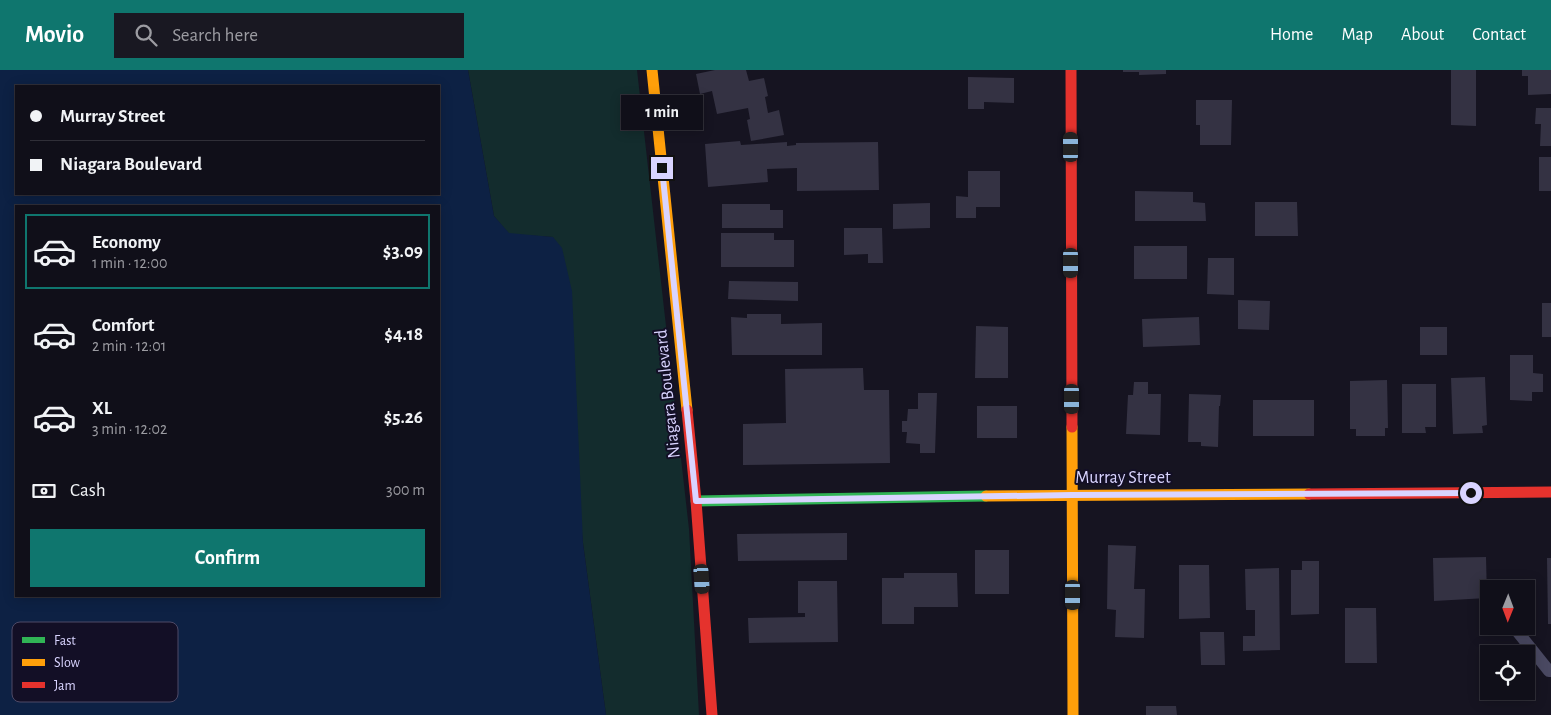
<!DOCTYPE html>
<meta charset="utf-8">
<style>
body{margin:0;font-family:"Alegreya Sans",sans-serif;background:#191822;color:#f1f3f6;height:100vh;display:flex;flex-direction:column;font-size:19px;white-space:nowrap}
*{box-sizing:border-box;margin:0}
p{font-size:16px;color:#9c9ca2}
.icon{flex:none;width:28px;height:28px;fill:none;stroke:currentColor;stroke-width:2;stroke-linecap:round;stroke-linejoin:round}
.map{position:relative;flex:1;overflow:hidden}
.side{position:absolute;left:15px;top:135px;width:425px;height:392px;display:flex;flex-direction:column;background:#100f19;border-radius:0px;box-shadow:0 2px 12px #0003,0 0 0 1px #302f38}
.side>*{flex:none}
.top-card{position:absolute;left:15px;top:15px;width:425px;height:110px;border-radius:0px;box-shadow:0 2px 12px #0003,0 0 0 1px #302f38;display:grid;align-content:center;height:110px;padding:0 15px;background:#100f19}
.needle{width:32px;rotate:181deg}
.fabs{position:absolute;left:1480px;top:510px;display:grid;gap:10px}
.fabs a{display:grid;place-items:center;width:55px;height:55px;border-radius:0px;background:#100f19;box-shadow:0 2px 12px #0003,0 0 0 1px #302f38;font-size:25px}
.end{position:absolute;width:22px;height:22px;margin:-11px;border:6px solid #d9d4ff;background:#111;box-shadow:0 0 0 2px #111}
.from{border-radius:50%}
.bubble{position:absolute;height:35px;border-radius:0px;background:#100f19;box-shadow:0 2px 12px #0003,0 0 0 1px #302f38;font-size:16px;font-weight:600;line-height:35px;text-align:center}
.car{position:absolute;width:15px;height:30px;margin:-15px -8px;border-radius:6px;box-shadow:0 0 4px 1px #0007;background:linear-gradient(#222 24%,#8ab4d8 0 40%,#222 0 76%,#8ab4d8 0 86%,#222 0)}
.top-card b{display:flex;align-items:center;gap:18px;height:48px;font-size:19px}
.top-card b+b{border-top:1px solid #302f38}
.top-card i{width:12px;height:12px;background:#f1f3f6}
ul{padding:9px 0 0;list-style:none}
li{display:flex;align-items:center;gap:15px;height:75px;margin:0 10px 8px;padding:0 5px;border:2px solid transparent;border-radius:0px}
li div{flex:1}
li b{display:block;font-size:19px}
li em{font-style:normal;font-weight:600}
li.active{border-color:#0f766e}
li>.icon{width:45px;height:45px;stroke-width:1.5}
.pay{display:flex;align-items:center;gap:12px;height:55px;padding:0 15px;font-size:19px}
.pay p{margin-inline-start:auto}
.action{display:flex;gap:10px;margin-top:auto;padding:10px 15px}
.action a{flex:1;height:58px;border-radius:0px;background:#0f766e;color:#fff;font-size:20px;font-weight:600;line-height:58px;text-align:center}
header{display:flex;align-items:center;gap:30px;box-sizing:border-box;height:70px;padding:0 25px;background:#0f766e;color:#fff}
header strong{font-size:24px}
nav{display:flex;gap:28px;margin-inline-start:auto;font-size:18px}
.search{width:350px;height:45px;background:#191822;display:flex;align-items:center;gap:12px;box-sizing:border-box;padding:0 18px;border-radius:0px;color:#9c9ca2;font-size:19px}
.map>svg:first-child{display:block}
</style>
<header>
<strong>Movio</strong>
<div class="search"><svg class="icon" aria-label="search" viewBox="0 0 24 24"><circle cx="10" cy="10" r="6"/><path d="M15 15l6 6"/></svg>Search here</div>
<nav><a>Home</a><a>Map</a><a>About</a><a>Contact</a></nav>
</header>
<div class="map">
<svg width="1551" height="645" viewBox="0 0 1551 645">
<rect width="100%" height="100%" fill="#161421"/>
<path fill="#132c2d" d="M 468,0 L 637,0 L 689,459 L 699,645 L 606,645 L 583,473 L 553,167 L 509,164 L 494,146 Z"/>
<path fill="#0d2144" fill-rule="evenodd" d="M 0,0 L 468,0 L 494,146 L 509,163 L 553,167 L 562,178 L 572,221 L 583,473 L 606,645 L 0,645 ZM 16,16 L 439,16 L 439,124 L 16,124 ZM 16,136 L 439,136 L 439,526 L 16,526 Z"/>
<g fill="#343243">
<path d="M 715,0 L 746,0 L 749,11 L 764,8 L 768,26 L 765,27 L 768,43 L 779,40 L 784,65 L 751,71 L 747,50 L 750,49 L 748,38 L 717,44 L 712,21 L 700,24 L 696,4 Z"/>
<path d="M 1123,0 L 1166,0 L 1166,4 L 1139,5 L 1139,2 L 1123,2 Z"/>
<path d="M 1451,0 L 1476,0 L 1476,56 L 1451,55 Z"/>
<path d="M 1522,0 L 1551,0 L 1551,24 L 1528,25 L 1528,6 L 1522,6 Z"/>
<path d="M 968,7 L 1014,8 L 1014,33 L 984,32 L 984,39 L 968,39 Z"/>
<path d="M 1196,30 L 1232,30 L 1231,75 L 1200,75 L 1200,55 L 1196,55 Z"/>
<path d="M 1536,38 L 1551,38 L 1551,76 L 1540,76 L 1541,54 L 1535,54 Z"/>
<path d="M 740,71 L 741,75 L 787,72 L 787,76 L 796,75 L 796,73 L 878,72 L 879,120 L 797,121 L 797,98 L 767,99 L 768,112 L 708,117 L 705,74 Z"/>
<rect x="1539" y="87" width="12" height="34"/>
<path d="M 968,101 L 1000,101 L 1000,137 L 976,137 L 976,148 L 956,148 L 956,126 L 968,127 Z"/>
<path d="M 1135,121 L 1193,122 L 1193,132 L 1205,133 L 1206,151 L 1135,151 Z"/>
<path d="M 1255,132 L 1297,132 L 1298,166 L 1255,166 Z"/>
<path d="M 930,133 L 930,158 L 893,159 L 893,134 Z"/>
<path d="M 722,134 L 770,134 L 770,140 L 783,140 L 783,158 L 722,158 Z"/>
<path d="M 844,158 L 882,158 L 883,193 L 868,193 L 868,184 L 844,185 Z"/>
<path d="M 721,163 L 774,163 L 774,170 L 794,170 L 794,197 L 721,197 Z"/>
<rect x="1134" y="176" width="53" height="33"/>
<path d="M 1208,188 L 1234,188 L 1234,225 L 1207,224 Z"/>
<path d="M 729,211 L 798,212 L 798,231 L 728,229 Z"/>
<path d="M 1238,230 L 1270,231 L 1269,260 L 1238,259 Z"/>
<rect x="1542" y="233" width="9" height="34"/>
<path d="M 747,244 L 781,244 L 781,254 L 822,253 L 822,285 L 732,285 L 731,247 L 747,248 Z"/>
<path d="M 1199,247 L 1200,275 L 1143,277 L 1142,249 Z"/>
<path d="M 976,256 L 1008,257 L 1008,308 L 975,308 Z"/>
<rect x="1420" y="257" width="27" height="28"/>
<path d="M 1510,285 L 1533,285 L 1533,303 L 1543,304 L 1543,322 L 1532,322 L 1532,331 L 1510,330 Z"/>
<path d="M 863,298 L 864,320 L 889,320 L 890,393 L 743,395 L 743,354 L 786,353 L 785,299 Z"/>
<path d="M 1485,307 L 1487,355 L 1482,356 L 1483,363 L 1453,364 L 1451,308 Z"/>
<path d="M 1387,310 L 1388,358 L 1385,358 L 1385,366 L 1356,366 L 1356,359 L 1350,359 L 1350,311 Z"/>
<path d="M 1134,312 L 1148,312 L 1148,324 L 1161,324 L 1160,365 L 1126,364 L 1128,325 L 1133,325 Z"/>
<path d="M 1402,314 L 1436,314 L 1436,357 L 1425,357 L 1426,363 L 1402,363 Z"/>
<path d="M 918,323 L 937,323 L 935,383 L 920,383 L 920,374 L 906,373 L 907,362 L 902,362 L 902,351 L 907,351 L 908,339 L 918,339 Z"/>
<path d="M 1189,324 L 1221,325 L 1220,336 L 1219,336 L 1218,377 L 1201,376 L 1201,372 L 1188,372 Z"/>
<rect x="1253" y="330" width="61" height="36"/>
<rect x="977" y="336" width="40" height="32"/>
<path d="M 847,463 L 847,490 L 738,491 L 737,464 Z"/>
<path d="M 1108,475 L 1136,476 L 1134,519 L 1145,519 L 1144,568 L 1115,567 L 1116,540 L 1107,539 Z"/>
<rect x="975" y="480" width="34" height="44"/>
<path d="M 1486,487 L 1487,528 L 1434,531 L 1433,488 Z"/>
<path d="M 1547,488 L 1551,488 L 1551,554 L 1548,554 Z"/>
<path d="M 1302,491 L 1319,491 L 1319,544 L 1291,545 L 1291,500 L 1302,500 Z"/>
<path d="M 1179,495 L 1209,495 L 1210,548 L 1179,549 Z"/>
<path d="M 1279,498 L 1280,580 L 1243,581 L 1243,566 L 1255,566 L 1255,540 L 1246,540 L 1245,499 Z"/>
<path d="M 904,503 L 957,503 L 958,537 L 914,537 L 914,554 L 882,554 L 882,508 L 904,508 Z"/>
<path d="M 798,511 L 837,511 L 838,572 L 749,573 L 748,548 L 805,547 L 805,543 L 798,543 Z"/>
<path d="M 1345,538 L 1376,538 L 1377,593 L 1345,593 Z"/>
<path d="M 1200,562 L 1224,562 L 1225,595 L 1201,595 Z"/>
<path d="M 1146,636 L 1176,636 L 1177,645 L 1146,645 Z"/>
</g>
<g fill="none" stroke-linecap="round" stroke-linejoin="round">
<path stroke="#4a4962" stroke-width="12" d="M 1513,556 L 1549,601 L 1551,601"/>
<path stroke="#30b455" stroke-width="11" d="M 696,431 L 986,426"/>
<g stroke="#ff9f0a" stroke-width="11">
<path d="M 652,0 L 687,340"/>
<path d="M 1072,357 L 1073,645"/>
<path d="M 986,426 L 1309,424"/>
</g>
<g stroke="#e5322d" stroke-width="11">
<path d="M 1071,0 L 1072,357"/>
<path d="M 687,340 L 696,431 L 712,645"/>
<path d="M 1309,424 L 1551,422"/>
</g>
</g>
<g fill="none" stroke-linecap="round" stroke-linejoin="round">
<path stroke="#d9d4ff" stroke-width="6" d="M 662,98 L 696,431 L 1072,425 L 1471,423"/>
</g>
<g text-anchor="middle" stroke-width="4" stroke-linejoin="round" paint-order="stroke">
<g font-size="18" fill="#d9d4ff" stroke="#130f26">
<text transform="translate(667 324) rotate(-96)" y="6">Niagara Boulevard</text>
<text x="1123" y="413">Murray Street</text>
</g>
</g>
<rect x="12" y="552" width="166" height="80" rx="8" fill="#130f26" stroke="#4e4a67" stroke-width="1"/>
<rect x="22" y="567" width="23" height="6" fill="#30b455"/>
<rect x="22" y="589" width="23" height="7" fill="#ff9f0a"/>
<rect x="22" y="612" width="23" height="6" fill="#e5322d"/>
<g font-size="14" fill="#d9d4ff">
<text x="54" y="575">Fast</text>
<text x="54" y="597">Slow</text>
<text x="54" y="620">Jam</text>
</g>
</svg>
<div class="fabs">
<a><svg class="needle" viewBox="-14 -14 28 28"><path d="M0-13l5 13h-10z" fill="#e53935"/><path d="M0 13l5-13h-10z" fill="#9c9ca2"/></svg></a>
<a><svg class="icon" aria-label="locate" viewBox="0 0 24 24"><circle cx="12" cy="12" r="6"/><path d="M12 2v4M12 18v4M2 12h4M18 12h4"/></svg></a>
</div>
<i class="end from" style="left:1471px;top:423px"></i>
<i class="end" style="left:662px;top:98px"></i>
<div class="bubble" style="left:621px;top:25px;width:82px">1 min</div>
<i class="car" style="left:1071px;top:77px;rotate:0deg"></i>
<i class="car" style="left:1071px;top:193px;rotate:180deg"></i>
<i class="car" style="left:1072px;top:329px;rotate:180deg"></i>
<i class="car" style="left:702px;top:509px;rotate:176deg"></i>
<i class="car" style="left:1073px;top:525px;rotate:180deg"></i>
<div class="top-card">
<b><i class="from"></i>Murray Street</b>
<b><i></i>Niagara Boulevard</b>
</div>
<section class="side">
<ul>
<li class="active"><svg class="icon" aria-label="car" viewBox="0 0 24 24"><path d="M5 17H2v-5l4-1 3-4h7l3 4 3 1v5h-3M9 17h6M6 11h13"/><circle cx="7" cy="17" r="2"/><circle cx="17" cy="17" r="2"/></svg><div><b>Economy</b><p>1 min · 12:00</p></div><em>$3.09</em></li>
<li><svg class="icon" aria-label="car" viewBox="0 0 24 24"><path d="M5 17H2v-5l4-1 3-4h7l3 4 3 1v5h-3M9 17h6M6 11h13"/><circle cx="7" cy="17" r="2"/><circle cx="17" cy="17" r="2"/></svg><div><b>Comfort</b><p>2 min · 12:01</p></div><em>$4.18</em></li>
<li><svg class="icon" aria-label="car" viewBox="0 0 24 24"><path d="M5 17H2v-5l4-1 3-4h7l3 4 3 1v5h-3M9 17h6M6 11h13"/><circle cx="7" cy="17" r="2"/><circle cx="17" cy="17" r="2"/></svg><div><b>XL</b><p>3 min · 12:02</p></div><em>$5.26</em></li>
</ul>
<div class="pay"><svg class="icon" aria-label="cash" viewBox="0 0 24 24"><path d="M3 7h18v10H3z"/><circle cx="12" cy="12" r="2"/></svg>Cash<p>300 m</p></div>
<div class="action"><a>Confirm</a></div>
</section>
</div>
